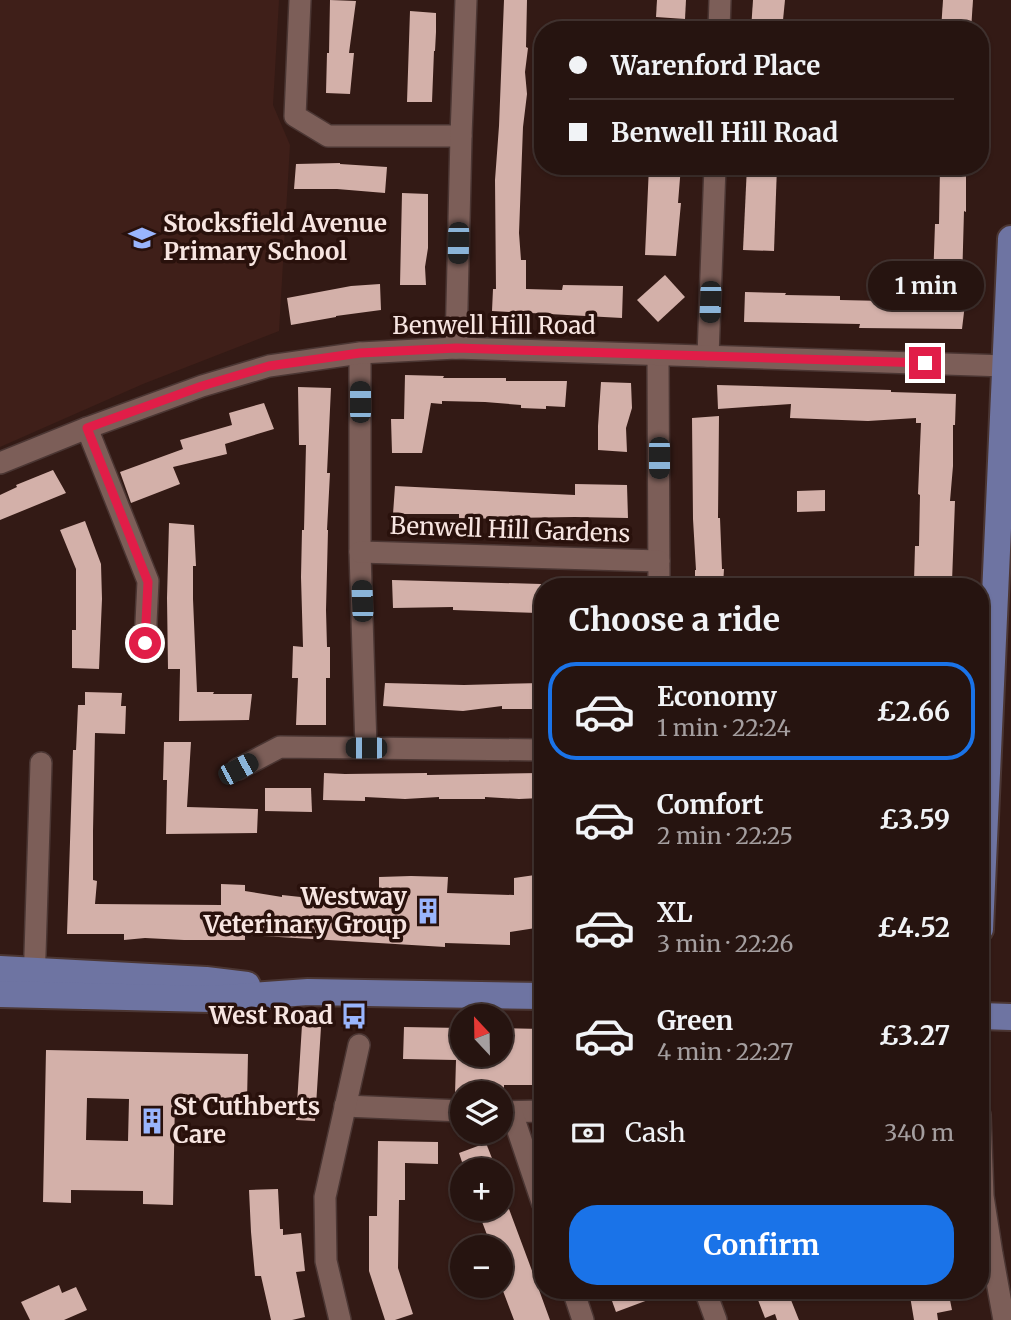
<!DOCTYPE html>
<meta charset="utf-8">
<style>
body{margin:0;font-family:Merriweather,serif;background:#32211e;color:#f1f3f6;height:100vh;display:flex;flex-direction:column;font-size:26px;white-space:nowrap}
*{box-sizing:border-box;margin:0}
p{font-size:23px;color:#a49e9f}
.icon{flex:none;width:38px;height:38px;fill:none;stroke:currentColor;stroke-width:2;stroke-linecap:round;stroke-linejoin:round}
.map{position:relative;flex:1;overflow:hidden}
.drawer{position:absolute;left:534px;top:578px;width:455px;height:721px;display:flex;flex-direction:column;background:#261410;border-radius:28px;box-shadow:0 2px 5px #0004,0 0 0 2px #423330}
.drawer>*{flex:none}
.banner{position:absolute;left:534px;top:21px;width:455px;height:154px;border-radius:28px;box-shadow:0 2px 5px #0004,0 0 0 2px #423330;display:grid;align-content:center;height:154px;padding:0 35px;background:#261410}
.needle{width:46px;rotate:338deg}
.tools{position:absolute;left:450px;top:1004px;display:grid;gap:14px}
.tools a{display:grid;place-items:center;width:63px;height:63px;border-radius:50%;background:#261410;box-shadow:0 2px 5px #0004,0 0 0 2px #423330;font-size:35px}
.end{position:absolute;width:32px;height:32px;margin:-16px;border:9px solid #e11d48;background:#fff;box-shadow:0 0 0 4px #fff}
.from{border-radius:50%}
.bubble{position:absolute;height:49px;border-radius:24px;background:#261410;box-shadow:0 2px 5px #0004,0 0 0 2px #423330;font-size:23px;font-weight:700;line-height:49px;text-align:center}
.car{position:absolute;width:21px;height:42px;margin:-21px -10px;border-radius:9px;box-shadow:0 0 5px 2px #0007;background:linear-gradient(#222 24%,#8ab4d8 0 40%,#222 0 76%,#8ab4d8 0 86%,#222 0)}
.banner b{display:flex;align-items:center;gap:24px;height:66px;font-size:26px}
.banner b+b{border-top:2px solid #423330}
.banner i{width:18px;height:18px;background:#f1f3f6}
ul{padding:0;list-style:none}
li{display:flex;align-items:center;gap:21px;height:98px;margin:0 14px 10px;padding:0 21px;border:4px solid transparent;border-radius:28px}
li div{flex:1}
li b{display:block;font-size:26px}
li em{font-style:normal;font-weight:700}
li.selected{border-color:#1a73e8}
li>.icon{width:63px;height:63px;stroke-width:1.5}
h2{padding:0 35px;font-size:32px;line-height:84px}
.pay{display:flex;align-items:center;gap:18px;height:77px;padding:0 35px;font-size:26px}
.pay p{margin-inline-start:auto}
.primary-button{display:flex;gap:14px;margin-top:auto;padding:14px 35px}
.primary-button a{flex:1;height:80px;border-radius:28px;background:#1a73e8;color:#fff;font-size:28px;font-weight:700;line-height:80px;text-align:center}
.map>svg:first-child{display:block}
</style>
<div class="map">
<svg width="1011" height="1320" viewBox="0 0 1011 1320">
<rect width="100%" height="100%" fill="#331a15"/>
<path fill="#3f1f19" d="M 0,0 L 279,0 L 273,105 L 290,145 L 279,331 L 143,384 L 0,447 Z"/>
<g fill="#d3b0a9" fill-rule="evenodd">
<path d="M 330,0 L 356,1 L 349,53 L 354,53 L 350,94 L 326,93 L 327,53 L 329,53 Z"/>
<path d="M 504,0 L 527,0 L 526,47 L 528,48 L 525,72 L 527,94 L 523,127 L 519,233 L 521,260 L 526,260 L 526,289 L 562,290 L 563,285 L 623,286 L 622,318 L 492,311 L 493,289 L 496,289 L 495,180 L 499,126 Z"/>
<path d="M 657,0 L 686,0 L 685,19 L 656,17 Z"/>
<path d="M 753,0 L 785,0 L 782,30 L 751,30 Z"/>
<path d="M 943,0 L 973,0 L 971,30 L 941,30 Z"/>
<path d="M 410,11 L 436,13 L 436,32 L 435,51 L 434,51 L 432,102 L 407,102 Z"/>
<path d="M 340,163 L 340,164 L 387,167 L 385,193 L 337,189 L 294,189 L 296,164 Z"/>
<path d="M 649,166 L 681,166 L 678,203 L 681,203 L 676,256 L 645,255 Z"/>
<path d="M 747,166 L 777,166 L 774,251 L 743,250 Z"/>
<path d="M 940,167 L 966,168 L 966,212 L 964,211 L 962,283 L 962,304 L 965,304 L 962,329 L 859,328 L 860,324 L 744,322 L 745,292 L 786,293 L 785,295 L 840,296 L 840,300 L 930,302 L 930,282 L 933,282 L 935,224 L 939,224 Z"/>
<path d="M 402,193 L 428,194 L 428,248 L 425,267 L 426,285 L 400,285 Z"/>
<path d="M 665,275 L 685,297 L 658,322 L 637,300 Z"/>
<path d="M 380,284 L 381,310 L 336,316 L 336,317 L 291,325 L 287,298 L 351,286 Z"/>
<path d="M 405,375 L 444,376 L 443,378 L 506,378 L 506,381 L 567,381 L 565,407 L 546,406 L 546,409 L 521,408 L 521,405 L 485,402 L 442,401 L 442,404 L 431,403 L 422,453 L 392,453 L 391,419 L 404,419 Z"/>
<path d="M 601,382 L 631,383 L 632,408 L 626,428 L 627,452 L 598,450 L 598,426 Z"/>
<path d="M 717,385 L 891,390 L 891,392 L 956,394 L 955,425 L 953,425 L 953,466 L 950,501 L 955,501 L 952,582 L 914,581 L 915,546 L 919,546 L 920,495 L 918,494 L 921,423 L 916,423 L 916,418 L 868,421 L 790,418 L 791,404 L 718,409 Z"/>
<path d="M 298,387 L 331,388 L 327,473 L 330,473 L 327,530 L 328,530 L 326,610 L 327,647 L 330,647 L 330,678 L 326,678 L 326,725 L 296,725 L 298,678 L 292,678 L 293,646 L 303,647 L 301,577 L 302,530 L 304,530 L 306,445 L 299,445 Z"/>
<path d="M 264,403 L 274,429 L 225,444 L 227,454 L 173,467 L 180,484 L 131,503 L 120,472 L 183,449 L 180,440 L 232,425 L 229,413 Z"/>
<path d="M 719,416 L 718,518 L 720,518 L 722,569 L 724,569 L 723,586 L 695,586 L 695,570 L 696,570 L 693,519 L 692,418 Z"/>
<path d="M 53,470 L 66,493 L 0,520 L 0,495 L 17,487 L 16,485 Z"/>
<path d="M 575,484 L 627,485 L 628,518 L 575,517 L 508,518 L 508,519 L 459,518 L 459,514 L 393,514 L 395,486 L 575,495 Z"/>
<path d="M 825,490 L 825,511 L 797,512 L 797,491 Z"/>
<path d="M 85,521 L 101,564 L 102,599 L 99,669 L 72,668 L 72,630 L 76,630 L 76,569 L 60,530 Z"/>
<path d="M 169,523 L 194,525 L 196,566 L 193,566 L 193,599 L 197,692 L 214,692 L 213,694 L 252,694 L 249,720 L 179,721 L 180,669 L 168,669 L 167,598 Z"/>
<path d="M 392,580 L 541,584 L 538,613 L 453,610 L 453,607 L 393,608 Z"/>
<path d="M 385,683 L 464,685 L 542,683 L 542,709 L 502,709 L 502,706 L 463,711 L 383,706 Z"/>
<path d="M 85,692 L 122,693 L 121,706 L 126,706 L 125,734 L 95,733 L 93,831 L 93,880 L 97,881 L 95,904 L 221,905 L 221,884 L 245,885 L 245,891 L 282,897 L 282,895 L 310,898 L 310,897 L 352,898 L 352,894 L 379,895 L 379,877 L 411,876 L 448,877 L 447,893 L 514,895 L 514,878 L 542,874 L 542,927 L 510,932 L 510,945 L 445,943 L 445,947 L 245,935 L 245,940 L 184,940 L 145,938 L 124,940 L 124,934 L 67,934 L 73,750 L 76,750 L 78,705 L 85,705 Z"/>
<path d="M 164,742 L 191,742 L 187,807 L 258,809 L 257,833 L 166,834 L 167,780 L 163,780 Z"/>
<path d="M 324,773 L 345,774 L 427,773 L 427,775 L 540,773 L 541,798 L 519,799 L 485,797 L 485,799 L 439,799 L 439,797 L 405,799 L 365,797 L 365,801 L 323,800 Z"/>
<path d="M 265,788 L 311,788 L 312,812 L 265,811 Z"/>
<path d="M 302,1025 L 321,1027 L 315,1121 L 296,1120 Z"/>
<path d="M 404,1027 L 462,1028 L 462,1055 L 500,1055 L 500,1028 L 542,1029 L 542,1062 L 535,1062 L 534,1085 L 504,1085 L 504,1094 L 455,1094 L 456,1060 L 403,1059 Z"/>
<path d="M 46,1050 L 248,1054 L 247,1102 L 175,1100 L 173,1205 L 143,1204 L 143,1191 L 71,1190 L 71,1203 L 43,1202 ZM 87,1098 L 129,1099 L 128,1141 L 86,1140 Z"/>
<path d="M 378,1141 L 438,1142 L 438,1164 L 405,1163 L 405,1200 L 399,1200 L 398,1268 L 413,1314 L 395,1320 L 385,1320 L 369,1271 L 369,1216 L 377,1216 Z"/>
<path d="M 486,1143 L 497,1171 L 465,1171 L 459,1153 Z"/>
<path d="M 278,1189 L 280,1229 L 283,1229 L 283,1235 L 301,1233 L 305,1271 L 296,1272 L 305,1317 L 292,1320 L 271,1320 L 261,1276 L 255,1276 L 251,1232 L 249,1190 Z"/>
<path d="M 509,1209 L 531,1268 L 550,1320 L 514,1320 L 500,1283 L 500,1248 L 492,1248 L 481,1219 Z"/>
<path d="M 59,1285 L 62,1293 L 76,1287 L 87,1310 L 64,1320 L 30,1320 L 21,1302 Z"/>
<path d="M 608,1290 L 672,1290 L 672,1291 L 616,1312 Z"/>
<path d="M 782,1290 L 787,1290 L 799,1320 L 777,1320 L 775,1314 L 765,1318 L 758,1300 Z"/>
<path d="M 909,1290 L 932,1290 L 933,1293 L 948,1290 L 952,1310 L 937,1313 L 938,1320 L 914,1320 Z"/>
</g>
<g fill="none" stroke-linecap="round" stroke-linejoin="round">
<g stroke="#4b3633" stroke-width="24">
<g id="minor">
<path d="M 300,0 L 295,116 L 328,136 L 461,136"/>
<path d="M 719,30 L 720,0"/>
<path d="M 456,348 L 461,136 L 466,0"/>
<path d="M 360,353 L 360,552 L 366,748"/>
<path d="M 658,355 L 659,586"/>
<path d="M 708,356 L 715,166"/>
<path d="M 87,428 L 148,581 L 145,643"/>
<path d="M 0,463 L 87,428 L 202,386 L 269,366 L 360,353 L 456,348 L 1006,366"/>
<path d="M 360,552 L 659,561"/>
<path d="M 238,769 L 280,747 L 542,750"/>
<path d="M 34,985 L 41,763"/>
<path d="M 345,1106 L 462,1111"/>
<path d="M 500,1112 L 542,1111"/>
<path d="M 512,1113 L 542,1202"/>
<path d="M 980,1115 L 983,1196 L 992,1254 L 1004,1320"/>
<path d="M 573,1290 L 583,1320"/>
<path d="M 705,1290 L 716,1320"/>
<path d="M 340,1320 L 326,1261 L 325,1197 L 359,1045"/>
</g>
</g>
<g stroke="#4b3633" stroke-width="30">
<g id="major">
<path d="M 980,929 L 1011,239"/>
<path d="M 0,969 L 206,980 L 247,985"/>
<path d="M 0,994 L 210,999 L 308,992 L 542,996"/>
<path d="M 980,1016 L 1011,1017"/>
</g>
</g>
<use href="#minor" stroke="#7c5e58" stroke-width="21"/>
<use href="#major" stroke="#6e74a2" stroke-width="26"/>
</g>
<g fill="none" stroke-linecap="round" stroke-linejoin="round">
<path stroke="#e11d48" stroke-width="9" d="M 145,643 L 148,582 L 87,428 L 202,386 L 269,366 L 360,353 L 456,348 L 925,363"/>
</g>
<defs>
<g id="school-bare" transform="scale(2.1)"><path d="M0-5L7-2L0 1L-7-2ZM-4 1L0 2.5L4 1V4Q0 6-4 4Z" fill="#99b5fd" stroke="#29110c" stroke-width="2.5" paint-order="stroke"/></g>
<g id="building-bare" transform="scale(2.1)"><path d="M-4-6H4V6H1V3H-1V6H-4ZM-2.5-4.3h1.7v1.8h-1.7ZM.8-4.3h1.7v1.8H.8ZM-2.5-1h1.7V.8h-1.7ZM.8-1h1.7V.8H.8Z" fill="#99b5fd" stroke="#29110c" stroke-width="2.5" paint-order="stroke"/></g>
<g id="bus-bare" transform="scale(2.1)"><path d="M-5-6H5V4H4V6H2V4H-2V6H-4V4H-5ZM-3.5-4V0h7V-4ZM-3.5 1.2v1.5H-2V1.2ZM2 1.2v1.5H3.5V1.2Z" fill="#99b5fd" stroke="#29110c" stroke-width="2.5" paint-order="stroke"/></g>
</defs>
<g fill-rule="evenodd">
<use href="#school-bare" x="142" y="238"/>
<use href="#building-bare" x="428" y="911"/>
<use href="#bus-bare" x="354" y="1016"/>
<use href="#building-bare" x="152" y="1121"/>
</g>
<g text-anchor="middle" stroke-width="7" stroke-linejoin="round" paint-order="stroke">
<g font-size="24" font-weight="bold" fill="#f7e5e1" stroke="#29110c" text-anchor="start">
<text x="163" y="232">Stocksfield Avenue<tspan x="163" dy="28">Primary School</tspan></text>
<text x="407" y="905" text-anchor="end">Westway<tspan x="407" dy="28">Veterinary Group</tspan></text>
<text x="333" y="1024" text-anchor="end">West Road</text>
<text x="173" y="1115">St Cuthberts<tspan x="173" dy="28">Care</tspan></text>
</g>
<g font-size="24" fill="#f7e5e1" stroke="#29110c">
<text x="494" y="334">Benwell Hill Road</text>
<text transform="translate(510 530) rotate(2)" y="8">Benwell Hill Gardens</text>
</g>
</g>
</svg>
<div class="tools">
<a><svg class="needle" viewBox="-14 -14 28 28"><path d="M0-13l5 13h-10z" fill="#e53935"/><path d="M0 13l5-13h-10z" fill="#a49e9f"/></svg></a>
<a><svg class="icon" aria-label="layers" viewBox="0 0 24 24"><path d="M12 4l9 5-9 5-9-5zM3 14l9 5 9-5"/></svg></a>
<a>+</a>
<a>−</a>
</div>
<i class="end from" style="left:145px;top:643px"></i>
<i class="end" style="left:925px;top:363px"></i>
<div class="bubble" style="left:868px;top:261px;width:116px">1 min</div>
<i class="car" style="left:458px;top:243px;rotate:181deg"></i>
<i class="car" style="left:710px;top:302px;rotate:182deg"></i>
<i class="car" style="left:360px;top:402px;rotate:0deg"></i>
<i class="car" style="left:659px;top:458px;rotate:180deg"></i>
<i class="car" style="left:362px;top:601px;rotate:358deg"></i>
<i class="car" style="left:366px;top:748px;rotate:270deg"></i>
<i class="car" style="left:238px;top:769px;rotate:62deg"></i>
<div class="banner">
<b><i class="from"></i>Warenford Place</b>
<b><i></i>Benwell Hill Road</b>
</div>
<section class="drawer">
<h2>Choose a ride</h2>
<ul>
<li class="selected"><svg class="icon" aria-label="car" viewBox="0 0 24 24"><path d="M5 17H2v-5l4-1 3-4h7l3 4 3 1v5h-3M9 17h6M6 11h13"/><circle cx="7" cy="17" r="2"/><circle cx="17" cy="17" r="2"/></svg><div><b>Economy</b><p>1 min · 22:24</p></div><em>£2.66</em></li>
<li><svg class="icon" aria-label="car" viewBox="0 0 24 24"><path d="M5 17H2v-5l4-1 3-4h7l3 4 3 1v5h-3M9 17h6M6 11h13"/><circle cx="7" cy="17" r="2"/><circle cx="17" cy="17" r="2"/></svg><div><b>Comfort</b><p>2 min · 22:25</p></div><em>£3.59</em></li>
<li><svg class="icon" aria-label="car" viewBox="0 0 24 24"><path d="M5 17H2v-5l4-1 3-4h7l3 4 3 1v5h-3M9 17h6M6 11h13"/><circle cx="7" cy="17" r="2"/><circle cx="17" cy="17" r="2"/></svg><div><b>XL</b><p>3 min · 22:26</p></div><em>£4.52</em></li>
<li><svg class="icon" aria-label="car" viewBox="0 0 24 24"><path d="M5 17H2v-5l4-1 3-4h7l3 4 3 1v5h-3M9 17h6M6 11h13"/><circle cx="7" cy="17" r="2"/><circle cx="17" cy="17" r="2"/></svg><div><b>Green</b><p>4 min · 22:27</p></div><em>£3.27</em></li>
</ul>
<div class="pay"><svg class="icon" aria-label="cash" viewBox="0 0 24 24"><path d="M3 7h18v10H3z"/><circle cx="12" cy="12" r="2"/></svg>Cash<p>340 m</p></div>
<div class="primary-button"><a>Confirm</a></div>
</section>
</div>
